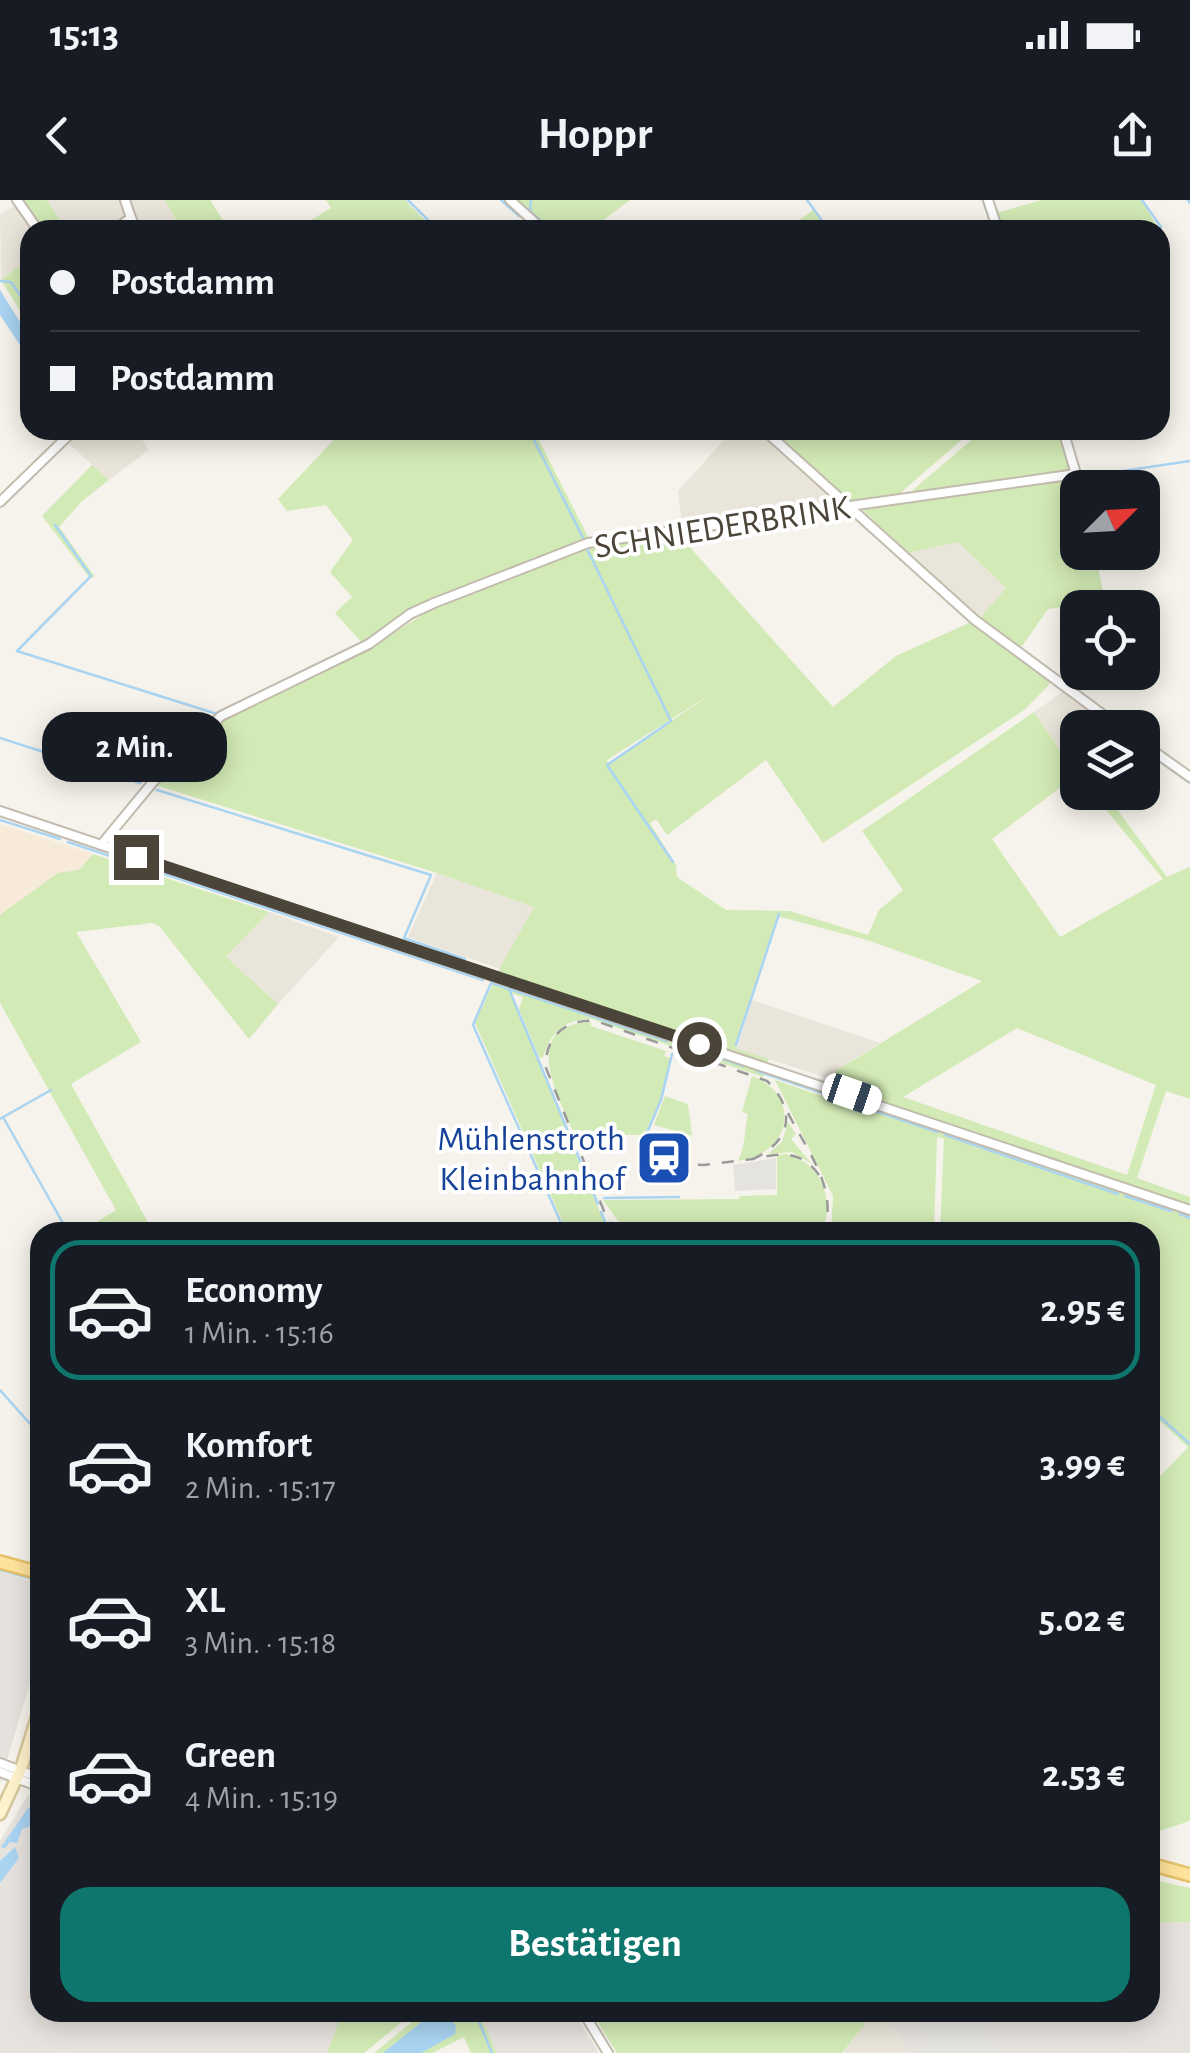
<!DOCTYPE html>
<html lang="de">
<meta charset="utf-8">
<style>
body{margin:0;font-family:"Alegreya Sans",sans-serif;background:#20242c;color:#f1f3f6;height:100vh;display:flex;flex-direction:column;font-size:38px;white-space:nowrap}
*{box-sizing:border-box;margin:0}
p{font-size:32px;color:#9ea1a6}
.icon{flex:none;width:55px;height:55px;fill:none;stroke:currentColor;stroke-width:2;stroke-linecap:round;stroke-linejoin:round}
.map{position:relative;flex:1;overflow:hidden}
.details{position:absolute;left:30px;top:1022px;width:1130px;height:800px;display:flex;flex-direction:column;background:#171b24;border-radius:30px;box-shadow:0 5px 25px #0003}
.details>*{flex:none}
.banner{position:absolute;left:20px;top:20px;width:1150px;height:220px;border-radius:30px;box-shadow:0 5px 25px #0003;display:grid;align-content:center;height:220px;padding:0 30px;background:#171b24}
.needle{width:65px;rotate:66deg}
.controls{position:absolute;left:1060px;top:270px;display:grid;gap:20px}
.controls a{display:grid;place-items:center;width:100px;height:100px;border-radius:20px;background:#171b24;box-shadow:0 5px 25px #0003;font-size:50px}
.end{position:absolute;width:45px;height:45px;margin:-22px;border:12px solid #4b4439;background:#fff;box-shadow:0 0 0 5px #fff}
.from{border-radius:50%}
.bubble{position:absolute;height:70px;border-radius:30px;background:#171b24;box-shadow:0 5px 25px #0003;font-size:32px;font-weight:700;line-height:70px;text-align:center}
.car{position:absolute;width:30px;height:60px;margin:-30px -15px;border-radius:12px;box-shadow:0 0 8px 2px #0007;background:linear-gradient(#fff 24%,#345 0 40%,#fff 0 76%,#345 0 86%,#fff 0)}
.banner b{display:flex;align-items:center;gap:35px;height:95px;font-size:38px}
.banner b+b{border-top:2px solid #363941}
.banner i{width:25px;height:25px;background:#f1f3f6}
ul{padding:18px 0 0;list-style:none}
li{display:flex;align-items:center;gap:30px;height:140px;margin:0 20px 15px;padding:0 10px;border:5px solid transparent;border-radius:30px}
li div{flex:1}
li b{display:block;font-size:38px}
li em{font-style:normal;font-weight:700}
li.active{border-color:#0f766e}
li>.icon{width:90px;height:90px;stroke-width:1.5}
.primary-button{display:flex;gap:20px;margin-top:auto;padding:20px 30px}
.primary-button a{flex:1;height:115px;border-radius:30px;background:#0f766e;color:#fff;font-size:40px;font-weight:700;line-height:115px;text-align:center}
.status{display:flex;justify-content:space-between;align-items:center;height:70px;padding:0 50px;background:#171b24;direction:ltr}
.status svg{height:28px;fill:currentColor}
header{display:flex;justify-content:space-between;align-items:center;height:130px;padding:0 30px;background:#171b24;font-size:45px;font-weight:700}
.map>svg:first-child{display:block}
</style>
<div class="status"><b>15:13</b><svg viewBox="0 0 49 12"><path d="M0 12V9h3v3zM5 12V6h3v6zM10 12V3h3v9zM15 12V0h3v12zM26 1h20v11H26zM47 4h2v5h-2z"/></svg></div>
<header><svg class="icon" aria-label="back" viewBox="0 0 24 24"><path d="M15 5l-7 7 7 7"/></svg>Hoppr<svg class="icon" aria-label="share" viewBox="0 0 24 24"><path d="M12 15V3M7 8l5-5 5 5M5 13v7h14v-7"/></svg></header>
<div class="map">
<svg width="1190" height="1853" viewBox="0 0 1190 1853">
<rect width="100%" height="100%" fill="#f6f3ec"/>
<g fill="#eae5da">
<path d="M 47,0 L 165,0 L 175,19 L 164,30 L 66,30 Z"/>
<path d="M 17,4 L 35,30 L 30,30 L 30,58 L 1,80 L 0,15 Z"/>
<path d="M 79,230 L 135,230 L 149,250 L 109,280 L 67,242 Z"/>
<path d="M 733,230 L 754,230 L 838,303 L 682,324 L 678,291 Z"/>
<path d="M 958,342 L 1006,388 L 980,418 L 908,353 Z"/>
<path d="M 1064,491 L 1115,527 L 1078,528 L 1077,574 L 1034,512 Z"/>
<path d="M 437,673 L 534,707 L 500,769 L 408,737 Z"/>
<path d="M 269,712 L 339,737 L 278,804 L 226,757 Z"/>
<path d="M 752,800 L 880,843 L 834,872 L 831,879 L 737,849 Z"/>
<path d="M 874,1812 L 884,1813 L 909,1853 L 843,1853 Z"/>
</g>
<path fill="#f7ead8" d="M 0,624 L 93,654 L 79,670 L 0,715 Z"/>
<g fill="#e6e2dd">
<path d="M 0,1371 L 40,1384 L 40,1449 L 0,1584 Z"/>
<path d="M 35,1593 L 40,1594 L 40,1812 L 342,1813 L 327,1853 L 0,1853 L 0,1641 L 27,1596 Z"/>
<path d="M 1190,1722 L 1190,1853 L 909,1853 L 884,1813 L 1150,1812 L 1150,1723 Z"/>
<path d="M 479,1813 L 574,1813 L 599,1853 L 497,1853 Z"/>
</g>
<g fill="#d2eab5" fill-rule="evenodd">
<path d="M 20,0 L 47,0 L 66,30 L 42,30 Z"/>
<path d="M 165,0 L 210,0 L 229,30 L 181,30 Z"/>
<path d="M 326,0 L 405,0 L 434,30 L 295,30 L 331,8 Z"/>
<path d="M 515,0 L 630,0 L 590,30 L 548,30 Z"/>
<path d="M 1042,0 L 1141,0 L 1159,29 L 1002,30 L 996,13 Z"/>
<path d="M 813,10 L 827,30 L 786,30 L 809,13 Z"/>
<path d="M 30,58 L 30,127 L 1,80 Z"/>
<path d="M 343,230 L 534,230 L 589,339 L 433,400 L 363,444 L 335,413 L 352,397 L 330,372 L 353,340 L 326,305 L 287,311 L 278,299 Z"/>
<path d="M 794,230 L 973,230 L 899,294 L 850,302 L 782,241 Z"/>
<path d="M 983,230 L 1008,230 L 1015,236 L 1026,230 L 1059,230 L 1071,270 L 914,294 L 913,290 Z"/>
<path d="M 92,265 L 109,280 L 82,301 L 59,327 L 95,377 L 89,377 L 42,316 Z"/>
<path d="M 1081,278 L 1082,287 L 1078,288 L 1078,352 L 1095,353 L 1105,401 L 1048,409 L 1020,449 L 980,418 L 1006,388 L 958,342 L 908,353 L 865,312 L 864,309 Z"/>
<path d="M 679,335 L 833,507 L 896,456 L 971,422 L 1049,480 L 1049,485 L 1024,510 L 823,643 L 766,560 L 667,635 L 656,619 L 650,623 L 676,665 L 677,677 L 726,710 L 790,711 L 868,735 L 879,710 L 903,690 L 862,631 L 1034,512 L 1077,575 L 992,639 L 1060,737 L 1163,679 L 1092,593 L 1105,593 L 1167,677 L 1190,667 L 1190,899 L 1166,891 L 1137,978 L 1190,997 L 1190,1620 L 1187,1622 L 1150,1634 L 1150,1287 L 1188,1247 L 1150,1212 L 1150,1032 L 940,1032 L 944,939 L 937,937 L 934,1032 L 831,1032 L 833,996 L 775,880 L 825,897 L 834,872 L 982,781 L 867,740 L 777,716 L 736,842 L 737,849 L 769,859 L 763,877 L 591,819 C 564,819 550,833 543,858 L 539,857 L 519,809 L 523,797 L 510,793 L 608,1032 L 567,1032 L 475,823 L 502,764 L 534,707 L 437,673 L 155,585 L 222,518 L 371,447 L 435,407 L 583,348 ZM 714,492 L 609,563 L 607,561 L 607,560 ZM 1017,828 L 1156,885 L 1127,975 L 903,897 Z"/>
<path d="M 93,654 L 269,712 L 226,757 L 278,804 L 249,839 L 159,726 L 152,723 L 76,732 L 141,842 L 71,884 L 150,1026 L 157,1032 L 80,1032 L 116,1010 L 0,803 L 0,715 L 58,673 L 79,670 Z"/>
<path d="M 591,822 L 591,826 L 666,851 L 664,856 L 670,858 L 660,900 L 644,935 L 575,935 C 559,897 517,825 591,822 Z"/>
<path d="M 752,876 C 803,896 791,954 738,961 C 746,945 744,931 748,914 L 742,912 Z"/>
<path d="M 665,896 L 688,904 L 692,936 L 654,925 Z"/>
<path d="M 788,922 L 796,934 L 791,939 L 812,964 L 792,952 L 768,954 L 782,942 Z"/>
<path d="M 787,954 C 822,964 835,1000 822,1032 L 626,1032 L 603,1000 L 739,999 L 740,996 L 777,995 L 777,955 Z"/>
<path d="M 1150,1679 L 1190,1688 L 1190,1722 L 1150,1723 Z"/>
<path d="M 424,1812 L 479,1813 L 497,1853 L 471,1853 L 464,1837 L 432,1853 L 374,1853 Z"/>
<path d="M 342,1813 L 342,1812 L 413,1813 L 364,1853 L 327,1853 Z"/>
<path d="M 592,1813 L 874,1813 L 842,1853 L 617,1853 Z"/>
</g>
<g fill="#e5e3e0">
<path d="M 776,958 L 776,989 L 735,991 L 733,965 Z"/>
<path d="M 933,1813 L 991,1813 L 993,1825 L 985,1827 L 988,1839 L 995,1838 L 998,1853 L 925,1853 L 917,1817 Z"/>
</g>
<g fill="#a9d4f2">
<path d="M 0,90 L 30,138 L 30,160 L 0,115 Z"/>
<path d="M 40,1602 L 40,1624 L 22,1629 L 17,1643 L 10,1642 L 5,1648 L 1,1647 L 28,1608 Z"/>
<path d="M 15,1647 L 19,1658 L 0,1683 L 0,1661 Z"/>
<path d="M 434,1812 L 446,1813 L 456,1826 L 455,1834 L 421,1853 L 383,1853 Z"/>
</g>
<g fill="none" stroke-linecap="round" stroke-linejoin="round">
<g stroke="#a9d4f2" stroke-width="2.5">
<path d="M 408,0 L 438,30"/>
<path d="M 501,0 L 519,16"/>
<path d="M 531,0 L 530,11 L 551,30"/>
<path d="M 807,0 L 829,30"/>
<path d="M 983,0 L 993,30"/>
<path d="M 1142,0 L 1161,27 L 1158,30"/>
<path d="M 1188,0 L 1190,3"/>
<path d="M 525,21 L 535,30"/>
<path d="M 0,81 L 11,82 L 30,110"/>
<path d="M 529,230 L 583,338"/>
<path d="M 1082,277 L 1190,261"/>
<path d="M 55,325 L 91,376 L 17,451 L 217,514"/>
<path d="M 587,349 L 671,521 L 607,565 L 673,662"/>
<path d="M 0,538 L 140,583"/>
<path d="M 1142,549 L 1190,583"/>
<path d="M 157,590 L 431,675 L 404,738 L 465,759"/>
<path d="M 0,620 L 60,639"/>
<path d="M 68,642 L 483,780"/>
<path d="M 509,789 L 598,1004"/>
<path d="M 675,843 L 743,866"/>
<path d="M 736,845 L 779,714"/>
<path d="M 757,871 L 937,932"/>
<path d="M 3,917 L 68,1032"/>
<path d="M 0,919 L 51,890"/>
<path d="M 646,935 L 661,900 L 672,854"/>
<path d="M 945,935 L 1118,994"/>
<path d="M 1125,996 L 1171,1011"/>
<path d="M 604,998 L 679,997"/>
<path d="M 601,1012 L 609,1032"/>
<path d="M 1180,1014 L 1190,1018"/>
<path d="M 942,1022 L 954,1032"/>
<path d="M 565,1032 L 473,825 L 491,783 L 667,841"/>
<path d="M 0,1190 L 32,1226 L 40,1227"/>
<path d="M 1150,1208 L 1190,1244"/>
<path d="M 0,1370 L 40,1381"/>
<path d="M 475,1812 L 492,1853"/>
</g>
<g stroke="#c2bbae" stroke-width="12">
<g id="minor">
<path d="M 17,0 L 38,30"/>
<path d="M 125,0 L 131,18"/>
<path d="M 510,0 L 543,30"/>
<path d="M 988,0 L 998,30"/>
<path d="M 114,30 L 131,18 L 137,30"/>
<path d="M 764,230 L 975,420 L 1121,528"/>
<path d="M 0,302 L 74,230"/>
<path d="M 1142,543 L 1190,577"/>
<path d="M 0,611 L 1190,1010"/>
<path d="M 101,645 L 153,582 L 221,516 L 369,444 L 410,414 L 434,403 L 588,343 L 1076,274 L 1063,230"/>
<path d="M 0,1563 L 40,1578"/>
<path d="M 0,1572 L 40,1587"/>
<path d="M 583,1812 L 608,1853"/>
</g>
</g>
<g stroke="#d6c79b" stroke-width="15">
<path id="secondary" d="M 0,1614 L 21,1569 L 40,1507"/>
</g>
<g stroke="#e6c16a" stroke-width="16">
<g id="primary">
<path d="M 0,1362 L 40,1373"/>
<path d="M 1150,1664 L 1190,1675"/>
</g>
</g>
<use href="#minor" stroke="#fff" stroke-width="8"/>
<use href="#secondary" stroke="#fff3cd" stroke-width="10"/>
<use href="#primary" stroke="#ffe39c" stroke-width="11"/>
<g stroke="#9a9a9a" stroke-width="2.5" stroke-dasharray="12 12" stroke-linecap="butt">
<path d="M 788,913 C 806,949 840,991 823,1032"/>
<path d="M 650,963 L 703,965 L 753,959"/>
<path d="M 617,1032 L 606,1016 L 546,868 C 544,837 566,818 596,821 L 767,881 C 798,911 790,942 753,959 C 783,952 803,950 821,978"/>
</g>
</g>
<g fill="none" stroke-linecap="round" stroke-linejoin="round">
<path stroke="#4b4439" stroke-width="12" d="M 136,657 L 699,844"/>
</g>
<defs>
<g id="station-square" transform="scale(2.875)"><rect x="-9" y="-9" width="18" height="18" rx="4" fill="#1a4fb4" stroke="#fff"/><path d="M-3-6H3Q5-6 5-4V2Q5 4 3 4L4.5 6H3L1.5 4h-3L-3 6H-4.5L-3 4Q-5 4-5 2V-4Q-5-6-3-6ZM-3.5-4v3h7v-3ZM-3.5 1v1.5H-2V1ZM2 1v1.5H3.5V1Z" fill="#fff"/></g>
</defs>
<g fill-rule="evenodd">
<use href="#station-square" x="664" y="958"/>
</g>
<g text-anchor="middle" stroke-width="8" stroke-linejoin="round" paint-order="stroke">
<g font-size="35" fill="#4b4439" stroke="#fff">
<text transform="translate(722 326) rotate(-9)" y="12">SCHNIEDERBRINK</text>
</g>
<g font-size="35" fill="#164399" stroke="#fff" text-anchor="end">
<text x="625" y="950">Mühlenstroth<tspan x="625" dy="40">Kleinbahnhof</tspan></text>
</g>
</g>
</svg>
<div class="controls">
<a><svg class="needle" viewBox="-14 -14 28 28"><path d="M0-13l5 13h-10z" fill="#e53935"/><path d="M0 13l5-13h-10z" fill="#9ea1a6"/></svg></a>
<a><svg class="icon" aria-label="locate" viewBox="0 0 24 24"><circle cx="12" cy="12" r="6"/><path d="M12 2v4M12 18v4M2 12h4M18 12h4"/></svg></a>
<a><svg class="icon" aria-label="layers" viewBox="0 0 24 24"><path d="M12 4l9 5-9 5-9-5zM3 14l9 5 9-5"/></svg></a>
</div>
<i class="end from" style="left:699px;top:844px"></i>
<i class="end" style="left:136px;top:657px"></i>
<div class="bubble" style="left:42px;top:512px;width:185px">2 Min.</div>
<i class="car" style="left:852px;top:894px;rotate:109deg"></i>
<div class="banner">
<b><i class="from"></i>Postdamm</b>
<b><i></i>Postdamm</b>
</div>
<section class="details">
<ul>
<li class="active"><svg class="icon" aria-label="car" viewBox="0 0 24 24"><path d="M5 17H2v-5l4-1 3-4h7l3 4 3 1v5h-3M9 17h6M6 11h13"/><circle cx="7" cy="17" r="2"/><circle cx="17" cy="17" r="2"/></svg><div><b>Economy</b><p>1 Min. · 15:16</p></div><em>2.95 €</em></li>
<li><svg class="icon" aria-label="car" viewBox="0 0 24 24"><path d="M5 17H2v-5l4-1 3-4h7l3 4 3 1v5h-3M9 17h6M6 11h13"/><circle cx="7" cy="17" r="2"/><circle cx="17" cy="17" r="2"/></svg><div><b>Komfort</b><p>2 Min. · 15:17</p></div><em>3.99 €</em></li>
<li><svg class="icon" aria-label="car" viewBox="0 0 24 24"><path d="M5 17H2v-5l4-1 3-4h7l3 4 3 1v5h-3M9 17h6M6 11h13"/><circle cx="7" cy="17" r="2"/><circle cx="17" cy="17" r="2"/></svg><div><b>XL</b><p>3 Min. · 15:18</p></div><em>5.02 €</em></li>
<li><svg class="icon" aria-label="car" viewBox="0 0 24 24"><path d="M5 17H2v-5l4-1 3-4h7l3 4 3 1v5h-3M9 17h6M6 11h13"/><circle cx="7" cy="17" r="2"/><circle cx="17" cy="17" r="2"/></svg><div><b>Green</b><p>4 Min. · 15:19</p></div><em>2.53 €</em></li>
</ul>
<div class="primary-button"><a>Bestätigen</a></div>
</section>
</div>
